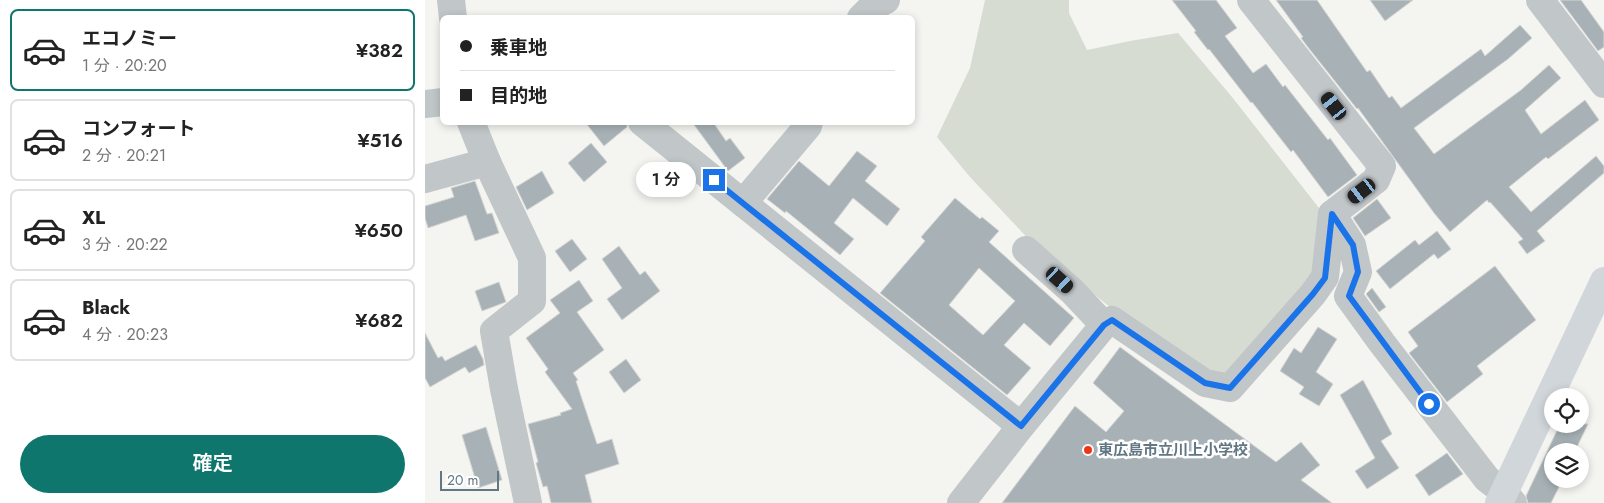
<!DOCTYPE html>
<html lang="ja">
<meta charset="utf-8">
<style>
body{margin:0;font-family:Jost,"Noto Sans JP",sans-serif;background:#f2f2f2;color:#222;height:100vh;display:flex;flex-direction:column;font-size:19px;white-space:nowrap}
*{box-sizing:border-box;margin:0}
p{font-size:16px;color:#767676}
.icon{flex:none;width:28px;height:28px;fill:none;stroke:currentColor;stroke-width:2;stroke-linecap:round;stroke-linejoin:round}
.map{position:relative;flex:1;overflow:hidden}
.drawer{display:flex;flex-direction:column;background:#fff;width:425px}
.drawer>*{flex:none}
.top-card{position:absolute;left:15px;top:15px;width:475px;height:110px;border-radius:8px;box-shadow:0 2px 8px #0003;display:grid;align-content:center;height:110px;padding:0 20px;background:#fff}
.tools{position:absolute;left:1119px;top:388px;display:grid;gap:10px}
.tools a{display:grid;place-items:center;width:45px;height:45px;border-radius:50%;background:#fff;box-shadow:0 2px 8px #0003;font-size:25px}
.scale{position:absolute;left:15px;bottom:12px;width:59px;box-sizing:border-box;padding-left:5px;border:2px solid #617783;border-top:0;font-size:14px;line-height:18px;white-space:nowrap;color:#617783;-webkit-text-stroke:4px #fff;paint-order:stroke}
.end{position:absolute;width:22px;height:22px;margin:-11px;border:6px solid #1a73e8;background:#fff;box-shadow:0 0 0 2px #fff}
.from{border-radius:50%}
.bubble{position:absolute;height:35px;border-radius:18px;background:#fff;box-shadow:0 2px 8px #0003;font-size:16px;font-weight:600;line-height:35px;text-align:center}
.car{position:absolute;width:15px;height:30px;margin:-15px -8px;border-radius:6px;box-shadow:0 0 4px 1px #0007;background:linear-gradient(#222 24%,#8ab4d8 0 40%,#222 0 76%,#8ab4d8 0 86%,#222 0)}
.top-card b{display:flex;align-items:center;gap:18px;height:48px;font-size:19px}
.top-card b+b{border-top:1px solid #e0e0e0}
.top-card i{width:12px;height:12px;background:#222}
ul{padding:9px 0 0;list-style:none}
li{display:flex;align-items:center;gap:15px;height:82px;margin:0 10px 8px;padding:0 10px;border:2px solid #e0e0e0;border-radius:8px}
li div{flex:1}
li b{display:block;font-size:19px}
li em{font-style:normal;font-weight:600}
li.current{border-color:#0f766e}
li>.icon{width:45px;height:45px;stroke-width:1.5}
.cta{display:flex;gap:10px;margin-top:auto;padding:10px 20px}
.cta a{flex:1;height:58px;border-radius:30px;background:#0f766e;color:#fff;font-size:20px;font-weight:600;line-height:58px;text-align:center}
main{display:flex;flex:1;min-height:0}
.map>svg:first-child{display:block}
</style>
<main>
<section class="drawer">
<ul>
<li class="current"><svg class="icon" aria-label="car" viewBox="0 0 24 24"><path d="M5 17H2v-5l4-1 3-4h7l3 4 3 1v5h-3M9 17h6M6 11h13"/><circle cx="7" cy="17" r="2"/><circle cx="17" cy="17" r="2"/></svg><div><b>エコノミー</b><p>1 分 · 20:20</p></div><em>¥382</em></li>
<li><svg class="icon" aria-label="car" viewBox="0 0 24 24"><path d="M5 17H2v-5l4-1 3-4h7l3 4 3 1v5h-3M9 17h6M6 11h13"/><circle cx="7" cy="17" r="2"/><circle cx="17" cy="17" r="2"/></svg><div><b>コンフォート</b><p>2 分 · 20:21</p></div><em>¥516</em></li>
<li><svg class="icon" aria-label="car" viewBox="0 0 24 24"><path d="M5 17H2v-5l4-1 3-4h7l3 4 3 1v5h-3M9 17h6M6 11h13"/><circle cx="7" cy="17" r="2"/><circle cx="17" cy="17" r="2"/></svg><div><b>XL</b><p>3 分 · 20:22</p></div><em>¥650</em></li>
<li><svg class="icon" aria-label="car" viewBox="0 0 24 24"><path d="M5 17H2v-5l4-1 3-4h7l3 4 3 1v5h-3M9 17h6M6 11h13"/><circle cx="7" cy="17" r="2"/><circle cx="17" cy="17" r="2"/></svg><div><b>Black</b><p>4 分 · 20:23</p></div><em>¥682</em></li>
</ul>
<div class="cta"><a>確定</a></div>
</section>
<div class="map">
<svg width="1179" height="503" viewBox="0 0 1179 503">
<rect width="100%" height="100%" fill="#f4f4f0"/>
<path fill="#d6dcd1" d="M 560,0 L 644,0 L 644,13 L 662,50 L 705,41 L 753,33 L 807,97 L 894,208 L 893,280 L 855,332 L 788,385 L 716,332 L 614,250 L 545,177 L 512,137 L 545,68 Z"/>
<g fill="#a8b2b6" stroke="#d5d5d3" fill-rule="evenodd">
<path d="M 747,0 L 791,0 L 812,28 L 800,36 L 828,73 L 841,64 L 858,87 L 860,85 L 903,140 L 905,138 L 932,175 L 903,197 L 868,150 L 866,152 L 827,102 L 826,103 L 784,49 L 783,50 L 769,32 L 771,31 Z"/>
<path d="M 851,0 L 892,0 L 942,72 L 945,70 L 964,98 L 967,96 L 976,108 L 1056,49 L 1060,56 L 1095,25 L 1107,38 L 1083,59 L 989,128 L 1009,154 L 1096,90 L 1124,65 L 1136,78 L 1100,110 L 1116,134 L 1160,100 L 1174,120 L 1123,159 L 1121,157 L 1084,187 L 1106,212 L 1171,156 L 1179,166 L 1179,173 L 1112,231 L 1120,241 L 1102,254 L 1093,242 L 1098,239 L 1065,202 L 1064,203 L 1062,200 L 1025,232 L 1009,213 L 933,108 L 932,109 L 882,46 L 876,38 L 878,37 Z"/>
<path d="M 945,0 L 988,0 L 960,21 Z"/>
<path d="M 1135,0 L 1156,0 L 1179,32 L 1179,47 L 1173,51 Z"/>
<path d="M 160,122 L 202,122 L 202,127 L 179,146 Z"/>
<path d="M 267,122 L 288,122 L 301,141 L 305,138 L 320,158 L 303,171 Z"/>
<path d="M 166,143 L 182,162 L 159,182 L 143,163 Z"/>
<path d="M 432,151 L 452,166 L 440,181 L 475,209 L 462,226 L 428,198 L 409,223 L 429,239 L 415,255 L 361,211 L 360,213 L 342,199 L 374,161 L 404,186 Z"/>
<path d="M 117,171 L 129,193 L 102,210 L 91,187 Z"/>
<path d="M 50,181 L 62,214 L 67,213 L 74,233 L 50,241 L 41,215 L 3,228 L 0,218 L 0,206 L 29,197 L 26,188 Z"/>
<path d="M 530,198 L 555,219 L 557,217 L 574,231 L 564,242 L 649,318 L 625,346 L 599,323 L 579,345 L 606,368 L 582,395 L 455,293 L 500,241 L 496,237 ZM 554,268 L 590,301 L 558,335 L 524,305 Z"/>
<path d="M 952,199 L 966,218 L 940,236 L 928,218 Z"/>
<path d="M 1012,231 L 1026,249 L 1013,259 L 1009,254 L 965,289 L 951,271 L 990,240 L 994,245 Z"/>
<path d="M 147,239 L 162,259 L 145,272 L 130,251 Z"/>
<path d="M 194,246 L 215,275 L 220,271 L 235,291 L 197,320 L 182,299 L 197,288 L 177,259 Z"/>
<path d="M 1070,266 L 1111,320 L 1052,366 L 1058,374 L 1022,402 L 984,353 L 993,346 L 983,332 Z"/>
<path d="M 154,280 L 168,301 L 152,312 L 179,350 L 148,373 L 153,380 L 151,381 L 172,444 L 187,439 L 194,464 L 160,475 L 167,503 L 126,503 L 122,486 L 118,487 L 111,463 L 113,462 L 103,424 L 136,415 L 135,413 L 147,409 L 120,372 L 123,369 L 101,338 L 135,313 L 125,300 Z"/>
<path d="M 74,282 L 81,302 L 57,311 L 50,291 Z"/>
<path d="M 947,288 L 961,307 L 954,312 L 941,294 Z"/>
<path d="M 893,327 L 912,339 L 891,372 L 908,384 L 894,406 L 874,394 L 879,387 L 855,371 L 869,348 L 876,353 Z"/>
<path d="M 0,333 L 13,358 L 17,356 L 20,361 L 51,345 L 58,359 L 59,365 L 44,373 L 40,367 L 5,387 L 0,378 Z"/>
<path d="M 695,347 L 851,462 L 876,442 L 895,465 L 876,480 L 907,503 L 577,503 L 650,406 L 681,432 L 699,411 L 668,383 Z"/>
<path d="M 201,359 L 216,380 L 199,393 L 184,372 Z"/>
<path d="M 938,380 L 967,434 L 956,441 L 974,468 L 942,489 L 930,471 L 950,458 L 915,395 Z"/>
<path d="M 1135,424 L 1163,424 L 1150,451 L 1128,451 L 1128,479 L 1138,479 L 1126,503 L 1103,503 L 1101,496 Z"/>
<path d="M 61,427 L 77,480 L 53,488 L 37,435 Z"/>
<path d="M 1022,453 L 1038,474 L 1004,496 L 990,475 Z"/>
</g>
<g fill="none" stroke-linecap="round" stroke-linejoin="round">
<g stroke="#c1c6c8" stroke-width="28">
<path d="M 26,0 L 28,18"/>
<path d="M 1115,0 L 1179,84"/>
<path d="M 436,18 L 445,9 L 461,0"/>
<path d="M 0,104 L 18,102"/>
<path d="M 46,122 L 62,162 L 107,258 L 107,301 L 69,331 L 79,389 L 103,503"/>
<path d="M 217,122 L 596,426"/>
<path d="M 0,179 L 62,162"/>
<path d="M 318,203 L 383,126 L 384,122"/>
<path d="M 907,214 L 927,245 L 933,272 L 923,296 L 957,343 L 1062,479 L 1079,492 L 1088,503"/>
<path d="M 601,250 L 647,291 L 679,325"/>
<path d="M 536,503 L 596,426 L 679,325 L 687,320 L 780,383 L 805,388 L 888,294 L 900,277 L 907,214 L 951,180 L 957,166 L 826,0"/>
</g>
<path stroke="#d0d6da" stroke-width="28" d="M 1074,503 L 1179,281"/>
</g>
<g fill="none" stroke-linecap="round" stroke-linejoin="round">
<path stroke="#1a73e8" stroke-width="6" d="M 289,180 L 596,426 L 679,325 L 687,320 L 780,383 L 805,388 L 888,294 L 900,278 L 907,214 L 928,245 L 933,272 L 924,296 L 1004,404"/>
</g>
<circle fill="#ed3618" stroke="#fff" stroke-width="2" cx="663" cy="450" r="5"/>
<g text-anchor="middle" stroke-width="5" stroke-linejoin="round" paint-order="stroke">
<g font-size="15" font-weight="bold" fill="#617783" stroke="#fff" text-anchor="start">
<text x="673" y="455">東広島市立川上小学校</text>
</g>
</g>
</svg>
<div class="tools">
<a><svg class="icon" aria-label="locate" viewBox="0 0 24 24"><circle cx="12" cy="12" r="6"/><path d="M12 2v4M12 18v4M2 12h4M18 12h4"/></svg></a>
<a><svg class="icon" aria-label="layers" viewBox="0 0 24 24"><path d="M12 4l9 5-9 5-9-5zM3 14l9 5 9-5"/></svg></a>
</div>
<div class="scale">20 m</div>
<i class="end from" style="left:1004px;top:404px"></i>
<i class="end" style="left:289px;top:180px"></i>
<div class="bubble" style="left:211px;top:162px;width:60px">1 分</div>
<i class="car" style="left:909px;top:106px;rotate:322deg"></i>
<i class="car" style="left:937px;top:191px;rotate:233deg"></i>
<i class="car" style="left:635px;top:280px;rotate:132deg"></i>
<div class="top-card">
<b><i class="from"></i>乗車地</b>
<b><i></i>目的地</b>
</div>
</div>
</main>
